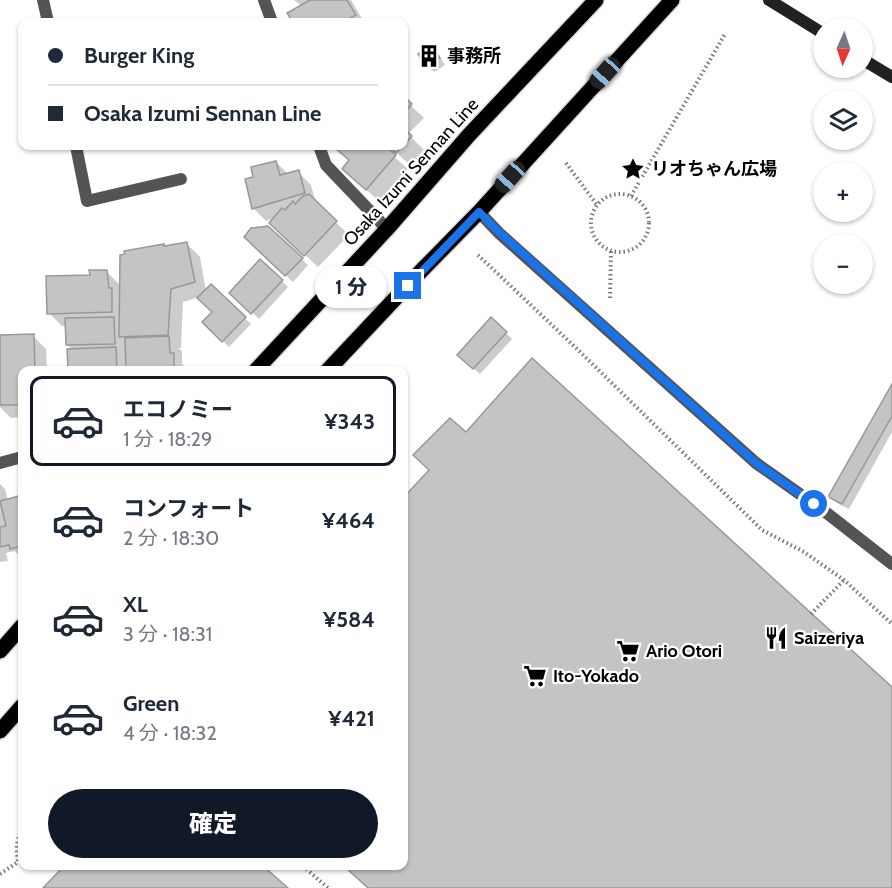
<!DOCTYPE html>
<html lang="ja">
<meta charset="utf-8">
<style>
body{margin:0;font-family:Cabin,"Noto Sans JP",sans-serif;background:#f2f2f3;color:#1f2937;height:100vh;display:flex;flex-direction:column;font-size:22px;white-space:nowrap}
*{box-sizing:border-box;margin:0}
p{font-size:20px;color:#747a83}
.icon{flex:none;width:33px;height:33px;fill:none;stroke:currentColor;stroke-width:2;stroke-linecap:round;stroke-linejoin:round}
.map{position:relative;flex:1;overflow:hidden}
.side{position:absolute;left:18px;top:366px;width:390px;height:504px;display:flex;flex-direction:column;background:#fff;border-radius:12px;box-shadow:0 2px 4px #0004}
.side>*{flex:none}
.top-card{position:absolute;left:18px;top:18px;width:390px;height:132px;border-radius:12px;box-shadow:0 2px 4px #0004;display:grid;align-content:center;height:132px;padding:0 30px;background:#fff}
.needle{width:39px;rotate:183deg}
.tools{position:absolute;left:813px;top:18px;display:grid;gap:12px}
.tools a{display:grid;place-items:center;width:60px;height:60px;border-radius:50%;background:#fff;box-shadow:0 2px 4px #0004;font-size:30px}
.end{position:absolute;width:27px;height:27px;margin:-14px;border:8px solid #1a73e8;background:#fff;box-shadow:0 0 0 3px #fff}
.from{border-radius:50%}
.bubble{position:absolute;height:42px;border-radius:21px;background:#fff;box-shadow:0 2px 4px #0004;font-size:20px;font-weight:800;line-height:42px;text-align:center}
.car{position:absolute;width:18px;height:36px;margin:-18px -9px;border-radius:8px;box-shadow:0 0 4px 2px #0007;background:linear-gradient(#222 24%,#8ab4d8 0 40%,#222 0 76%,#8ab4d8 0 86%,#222 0)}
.top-card b{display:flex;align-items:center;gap:21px;height:57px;font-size:22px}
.top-card b+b{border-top:2px solid #e0e1e3}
.top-card i{width:15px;height:15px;background:#1f2937}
ul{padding:10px 0 0;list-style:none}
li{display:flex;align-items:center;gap:18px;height:90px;margin:0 12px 9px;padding:0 18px;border:3px solid transparent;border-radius:12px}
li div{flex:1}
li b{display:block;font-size:22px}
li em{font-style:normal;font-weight:800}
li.active{border-color:#111827}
li>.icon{width:54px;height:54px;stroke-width:1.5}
.primary-button{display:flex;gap:12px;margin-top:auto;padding:12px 30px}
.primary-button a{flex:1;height:69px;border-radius:36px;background:#111827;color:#fff;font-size:24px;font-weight:800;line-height:69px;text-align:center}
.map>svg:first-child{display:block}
</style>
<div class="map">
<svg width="892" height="888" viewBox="0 0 892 888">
<rect width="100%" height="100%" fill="#fff"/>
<g fill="#0003">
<path d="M 294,0 L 351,0 L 364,22 L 295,22 L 289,14 L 302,6 Z"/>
<path d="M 432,47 L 438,53 L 445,65 L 434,72 L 427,65 L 420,54 Z"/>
<path d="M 404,90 L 408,98 L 405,100 L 424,118 L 408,134 L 424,150 L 410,165 L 389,146 L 404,146 Z"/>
<path d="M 340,146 L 382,146 L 408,169 L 379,201 L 356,181 L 350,161 L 337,148 Z"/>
<path d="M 276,162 L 288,174 L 298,172 L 311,185 L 316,203 L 349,235 L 318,267 L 284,235 L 274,218 L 266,221 L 253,208 L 255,178 Z"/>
<path d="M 268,227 L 308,265 L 293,282 L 246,237 Z"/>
<path d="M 187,244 L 200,257 L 206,291 L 211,286 L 251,324 L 229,347 L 204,322 L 214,312 L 199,297 L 183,302 L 181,348 L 178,348 L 182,351 L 182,364 L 186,367 L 186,370 L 69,370 L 69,351 L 73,350 L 67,345 L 67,326 L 62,326 L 49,313 L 91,276 L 107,272 L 121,286 L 166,248 Z"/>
<path d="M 260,261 L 288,287 L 259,319 L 231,293 Z"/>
<path d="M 492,319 L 512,339 L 480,374 L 465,361 Z"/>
<path d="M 33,336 L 46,349 L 47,370 L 22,370 L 22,417 L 11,418 L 0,407 L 0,337 Z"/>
<path d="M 892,387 L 892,432 L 849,509 L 837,503 L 830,496 Z"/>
<path d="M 466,434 L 892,689 L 892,888 L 369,888 L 345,866 L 404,866 L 404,499 Z"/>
<path d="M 0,484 L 5,489 L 8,500 L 19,498 L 22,501 L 22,553 L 18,555 L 15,551 L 6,553 L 8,561 L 0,562 Z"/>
<path d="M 66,866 L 261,866 L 286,888 L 45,888 Z"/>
</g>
<g fill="#c4c4c4" stroke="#989898" stroke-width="1.5">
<path d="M 310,0 L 347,0 L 356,15 L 343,22 L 293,22 L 287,13 Z"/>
<path d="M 432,45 L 440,58 L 426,66 L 418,54 Z"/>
<path d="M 404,96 L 412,104 L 404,113 Z"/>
<path d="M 404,128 L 412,136 L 404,145 Z"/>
<path d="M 338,146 L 385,146 L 396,155 L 366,190 L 342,169 L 349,160 L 335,148 Z"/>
<path d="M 388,146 L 403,146 L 396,153 Z"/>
<path d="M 276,161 L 280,175 L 299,170 L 305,193 L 252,209 L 245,179 L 253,177 L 251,167 Z"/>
<path d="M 309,194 L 337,221 L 304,256 L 269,223 L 282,208 L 285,210 L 293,201 L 295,204 L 303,196 Z"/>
<path d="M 268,226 L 303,258 L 285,276 L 244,237 L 251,228 Z"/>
<path d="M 187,242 L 195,282 L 171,289 L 168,335 L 119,337 L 120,255 L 125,254 L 124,251 L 164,244 L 164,246 Z"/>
<path d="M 260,259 L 283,280 L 251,314 L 229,293 Z"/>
<path d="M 89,270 L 107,270 L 109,288 L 112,288 L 112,312 L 47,314 L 46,276 L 90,275 Z"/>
<path d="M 211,284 L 246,317 L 222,342 L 202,322 L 212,312 L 197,298 Z"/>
<path d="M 114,317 L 115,344 L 66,345 L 65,318 Z"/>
<path d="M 491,317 L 507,332 L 473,369 L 457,355 Z"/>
<path d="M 34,334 L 35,370 L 22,370 L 22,405 L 0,405 L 0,335 Z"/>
<path d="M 169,336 L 170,353 L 174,353 L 174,370 L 126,370 L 125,338 Z"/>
<path d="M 116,347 L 117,370 L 68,370 L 67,349 Z"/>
<path d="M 532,358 L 892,687 L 892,888 L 368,888 L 344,866 L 404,866 L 404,497 L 429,470 L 413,455 L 450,418 L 466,432 Z"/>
<path d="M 892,384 L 892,416 L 842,504 L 828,497 Z"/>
<path d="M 19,496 L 22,509 L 22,546 L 10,549 L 9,545 L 0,547 L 0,527 L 6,526 L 0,501 Z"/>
<path d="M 64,866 L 263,866 L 288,888 L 43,888 Z"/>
</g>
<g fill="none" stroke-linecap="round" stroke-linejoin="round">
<g stroke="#dbdbdb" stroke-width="18">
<g id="primary">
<path d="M 256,370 L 387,229 L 469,135 L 596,0"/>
<path d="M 328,370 L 423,269 L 479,212 L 672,0"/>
<path d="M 0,651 L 22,626"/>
<path d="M 0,731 L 22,706"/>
</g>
</g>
<g stroke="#767676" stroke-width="4" stroke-dasharray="1.5 3" stroke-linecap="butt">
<path d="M 566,163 L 597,205"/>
<circle cx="620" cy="223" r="29"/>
<path d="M 631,196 L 725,34"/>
<path d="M 478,255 L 574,346 L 762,530 L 804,552 L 844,580 L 892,624"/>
<path d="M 610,298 L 611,251"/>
<path d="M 811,614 L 844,580"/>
<path d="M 303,866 L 328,888"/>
<path d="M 0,874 L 18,862 C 16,849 16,841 22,830"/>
</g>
<path stroke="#545454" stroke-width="12" d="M 479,212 L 499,233 L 756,463 L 828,514 L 892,564"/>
<g stroke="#545454" stroke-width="12">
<path d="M 43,0 L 48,22"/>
<path d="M 264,0 L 272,22"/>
<path d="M 76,146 L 87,201 L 181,179"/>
<path d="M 319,146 L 326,165 L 387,229"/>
<path d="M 0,463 L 22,457"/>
</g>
<g stroke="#212121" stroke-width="12">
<path d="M 769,0 L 824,34"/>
<path d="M 862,59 L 892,77"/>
</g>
<use href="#primary" stroke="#000" stroke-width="15"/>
</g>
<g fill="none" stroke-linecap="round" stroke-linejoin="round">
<path stroke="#1a73e8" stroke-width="8" d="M 408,286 L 479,212 L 500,233 L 756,463 L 814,504"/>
</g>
<defs>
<g id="building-bare" transform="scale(1.8)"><path d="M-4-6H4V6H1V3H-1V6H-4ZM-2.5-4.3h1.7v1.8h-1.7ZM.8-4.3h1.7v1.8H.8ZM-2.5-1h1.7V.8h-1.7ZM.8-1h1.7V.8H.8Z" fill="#000" stroke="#fff" stroke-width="2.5" paint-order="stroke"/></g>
<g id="sight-bare" transform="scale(1.8)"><path d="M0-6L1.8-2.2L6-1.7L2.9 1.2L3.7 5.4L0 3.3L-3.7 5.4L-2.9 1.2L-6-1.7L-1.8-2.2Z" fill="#000" stroke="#fff" stroke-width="2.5" paint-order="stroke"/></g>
<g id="restaurant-bare" transform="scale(1.8)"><path d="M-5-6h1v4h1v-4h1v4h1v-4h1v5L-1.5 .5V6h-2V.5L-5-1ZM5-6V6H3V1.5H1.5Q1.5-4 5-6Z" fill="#000" stroke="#fff" stroke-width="2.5" paint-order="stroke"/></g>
<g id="supermarket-bare" transform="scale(1.8)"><path d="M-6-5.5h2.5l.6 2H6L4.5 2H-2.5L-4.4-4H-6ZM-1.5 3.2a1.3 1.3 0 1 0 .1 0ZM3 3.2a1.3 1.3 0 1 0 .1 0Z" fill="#000" stroke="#fff" stroke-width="2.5" paint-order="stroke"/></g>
</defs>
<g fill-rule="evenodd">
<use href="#building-bare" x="429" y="56"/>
<use href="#sight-bare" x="633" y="169"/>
<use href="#restaurant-bare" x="776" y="638"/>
<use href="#supermarket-bare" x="628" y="651"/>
<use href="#supermarket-bare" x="535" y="676"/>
</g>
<g text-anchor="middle" stroke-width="4.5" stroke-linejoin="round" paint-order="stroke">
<g font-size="18" font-weight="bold" fill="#000" stroke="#fff" text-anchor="start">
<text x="447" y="62">事務所</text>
<text x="651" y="175">リオちゃん広場</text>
<text x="794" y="644">Saizeriya</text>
<text x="646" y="657">Ario Otori</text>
<text x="553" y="682">Ito-Yokado</text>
</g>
<g font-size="18" fill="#000" stroke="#fff">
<text transform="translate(411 172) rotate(-48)" y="6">Osaka Izumi Sennan Line</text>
</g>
</g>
</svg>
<div class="tools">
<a><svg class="needle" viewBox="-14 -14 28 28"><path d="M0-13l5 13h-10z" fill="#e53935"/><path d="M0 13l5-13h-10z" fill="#747a83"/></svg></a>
<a><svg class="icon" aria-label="layers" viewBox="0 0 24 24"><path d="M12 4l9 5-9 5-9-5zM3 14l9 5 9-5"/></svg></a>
<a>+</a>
<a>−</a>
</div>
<i class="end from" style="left:814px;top:504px"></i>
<i class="end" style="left:408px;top:286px"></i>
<div class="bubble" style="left:315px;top:266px;width:72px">1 分</div>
<i class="car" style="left:605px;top:73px;rotate:222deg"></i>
<i class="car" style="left:510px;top:177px;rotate:222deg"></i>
<div class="top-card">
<b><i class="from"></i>Burger King</b>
<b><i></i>Osaka Izumi Sennan Line</b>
</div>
<section class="side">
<ul>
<li class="active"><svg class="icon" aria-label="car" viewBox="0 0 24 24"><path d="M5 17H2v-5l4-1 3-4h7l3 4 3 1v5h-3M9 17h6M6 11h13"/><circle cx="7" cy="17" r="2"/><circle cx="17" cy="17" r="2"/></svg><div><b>エコノミー</b><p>1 分 · 18:29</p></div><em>¥343</em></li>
<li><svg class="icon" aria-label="car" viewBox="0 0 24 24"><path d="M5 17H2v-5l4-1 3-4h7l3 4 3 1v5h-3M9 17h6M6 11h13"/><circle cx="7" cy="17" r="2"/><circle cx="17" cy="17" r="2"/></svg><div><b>コンフォート</b><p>2 分 · 18:30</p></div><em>¥464</em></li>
<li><svg class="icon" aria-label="car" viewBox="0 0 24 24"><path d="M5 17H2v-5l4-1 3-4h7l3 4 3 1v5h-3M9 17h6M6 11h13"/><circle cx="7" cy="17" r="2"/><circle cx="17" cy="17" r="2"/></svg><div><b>XL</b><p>3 分 · 18:31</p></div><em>¥584</em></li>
<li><svg class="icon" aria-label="car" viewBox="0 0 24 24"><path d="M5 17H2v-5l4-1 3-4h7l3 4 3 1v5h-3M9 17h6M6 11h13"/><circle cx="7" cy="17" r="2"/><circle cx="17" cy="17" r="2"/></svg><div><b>Green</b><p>4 分 · 18:32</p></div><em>¥421</em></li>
</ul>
<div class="primary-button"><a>確定</a></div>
</section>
</div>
